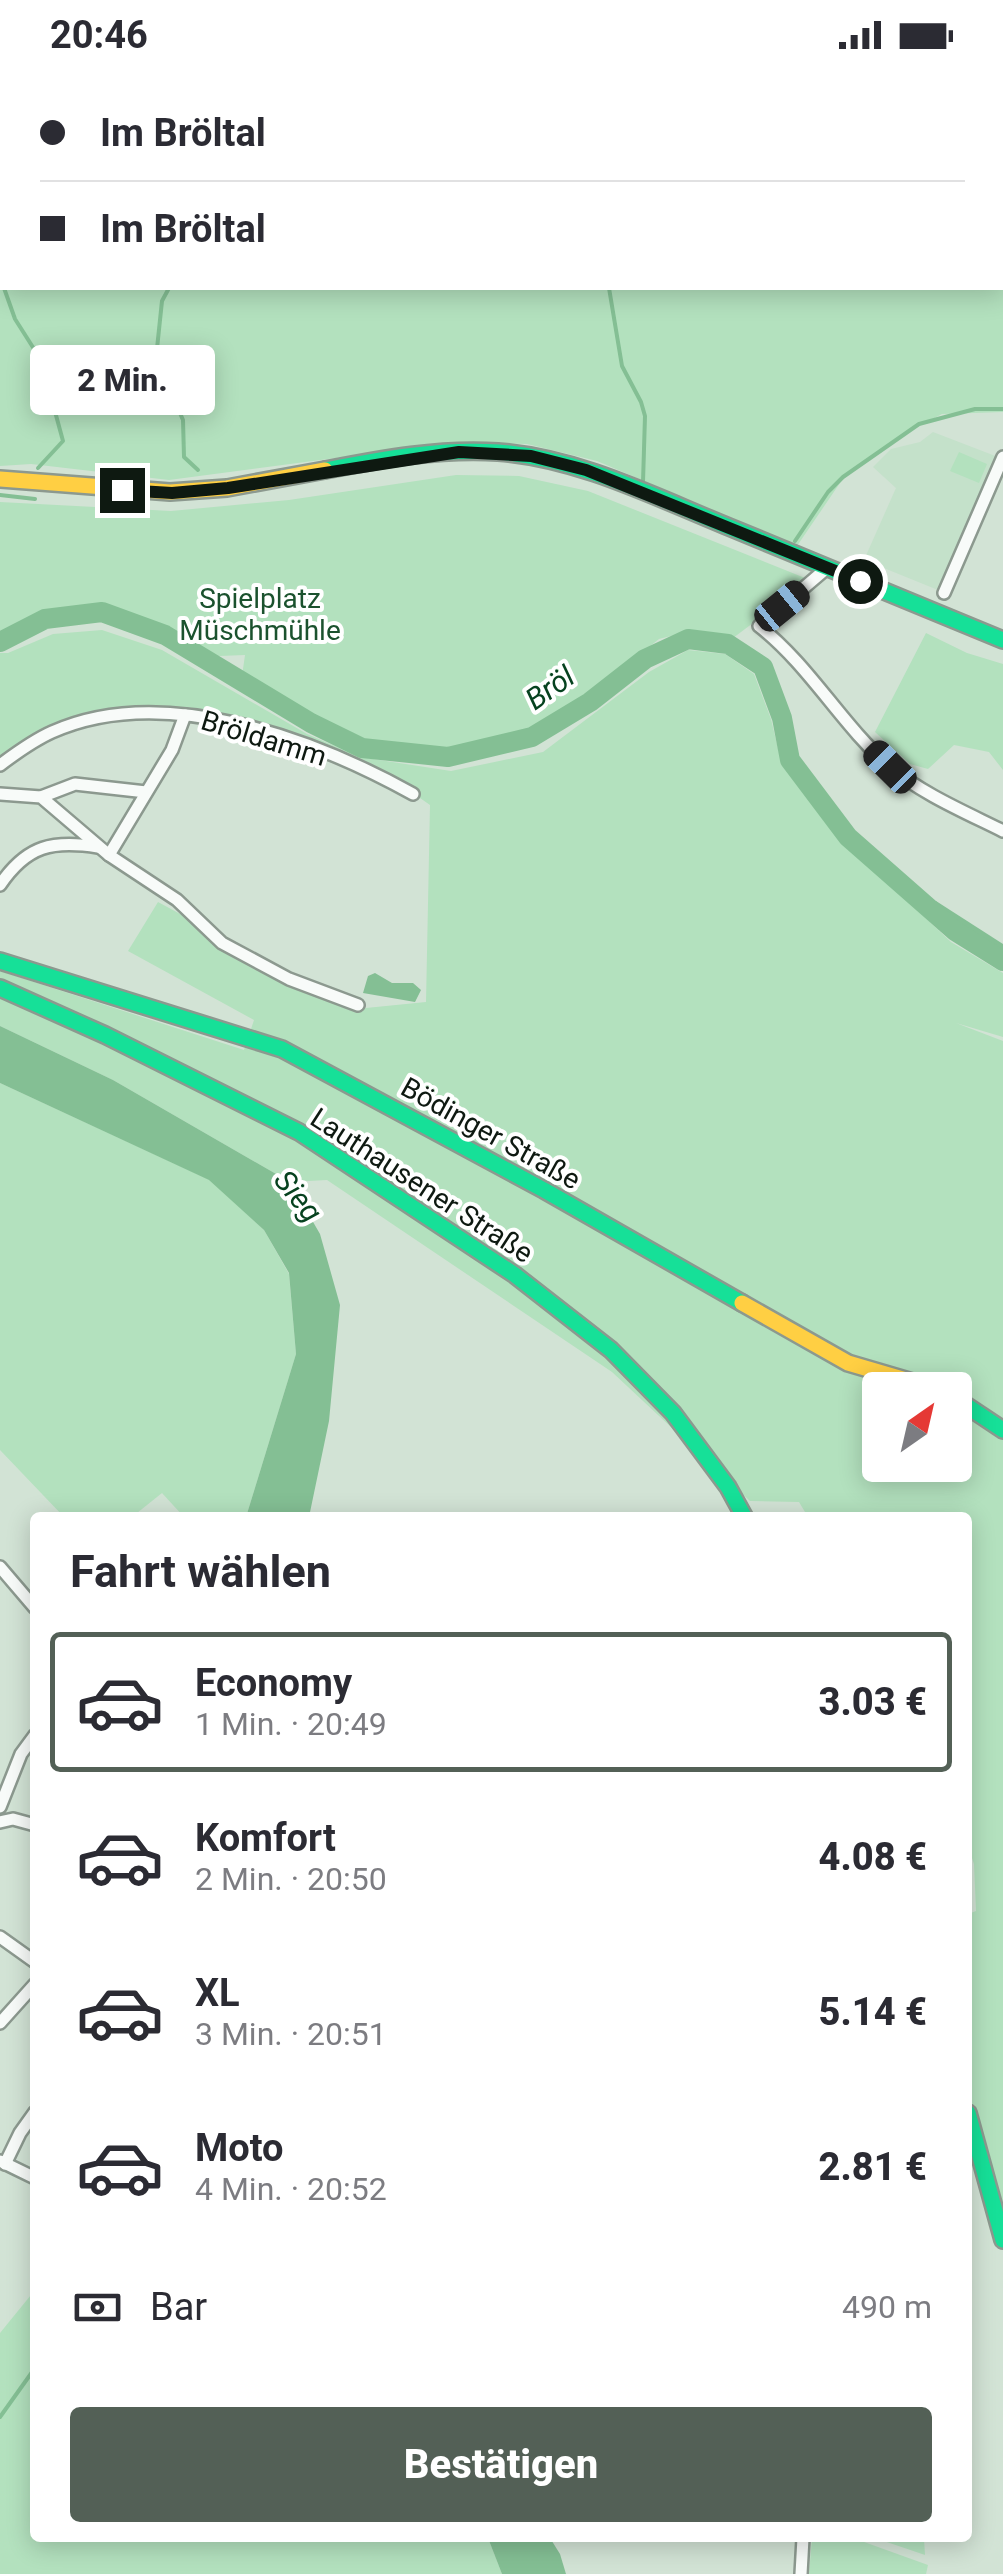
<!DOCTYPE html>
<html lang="de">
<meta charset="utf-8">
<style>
body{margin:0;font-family:Roboto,sans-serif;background:#f2f2f3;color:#2b2b33;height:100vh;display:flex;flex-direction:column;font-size:38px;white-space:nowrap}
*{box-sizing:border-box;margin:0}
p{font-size:32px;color:#7c7c81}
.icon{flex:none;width:55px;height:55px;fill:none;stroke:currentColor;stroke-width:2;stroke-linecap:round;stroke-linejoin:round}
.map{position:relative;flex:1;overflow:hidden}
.details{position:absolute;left:30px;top:1442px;width:942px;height:1030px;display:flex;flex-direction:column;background:#fff;border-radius:10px;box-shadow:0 5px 25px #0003}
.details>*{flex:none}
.guide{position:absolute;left:0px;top:0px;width:1005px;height:220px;box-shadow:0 5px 25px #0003;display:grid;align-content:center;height:220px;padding:0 40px;background:#fff}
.needle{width:65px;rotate:34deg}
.tools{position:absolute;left:862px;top:1302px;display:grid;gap:20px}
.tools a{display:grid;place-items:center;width:110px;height:110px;border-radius:10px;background:#fff;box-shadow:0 5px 25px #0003;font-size:50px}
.end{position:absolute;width:45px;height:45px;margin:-22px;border:12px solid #0e1911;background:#fff;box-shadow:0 0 0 5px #fff}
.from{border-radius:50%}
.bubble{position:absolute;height:70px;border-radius:10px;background:#fff;box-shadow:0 5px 25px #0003;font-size:32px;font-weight:800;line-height:70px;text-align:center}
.car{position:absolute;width:30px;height:60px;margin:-30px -15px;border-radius:12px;box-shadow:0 0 8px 2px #0007;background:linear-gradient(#222 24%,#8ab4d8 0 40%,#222 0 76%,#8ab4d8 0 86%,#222 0)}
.guide b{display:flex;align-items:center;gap:35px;height:95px;font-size:38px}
.guide b+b{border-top:2px solid #e1e1e2}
.guide i{width:25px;height:25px;background:#2b2b33}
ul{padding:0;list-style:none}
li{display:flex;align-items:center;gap:30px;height:140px;margin:0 20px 15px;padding:0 20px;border:5px solid transparent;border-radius:10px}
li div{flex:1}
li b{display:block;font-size:38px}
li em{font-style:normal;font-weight:800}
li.selected{border-color:#536056}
li>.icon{width:90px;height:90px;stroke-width:1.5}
h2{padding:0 40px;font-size:45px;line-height:120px}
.pay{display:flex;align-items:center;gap:25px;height:110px;padding:0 40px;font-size:38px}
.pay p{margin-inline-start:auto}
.primary-button{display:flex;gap:20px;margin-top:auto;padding:20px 40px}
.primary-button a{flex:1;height:115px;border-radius:10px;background:#536056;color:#fff;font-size:40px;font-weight:800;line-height:115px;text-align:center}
.status{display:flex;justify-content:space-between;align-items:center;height:70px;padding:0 50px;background:#fff;direction:ltr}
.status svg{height:28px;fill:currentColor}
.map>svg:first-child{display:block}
</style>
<div class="status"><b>20:46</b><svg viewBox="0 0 49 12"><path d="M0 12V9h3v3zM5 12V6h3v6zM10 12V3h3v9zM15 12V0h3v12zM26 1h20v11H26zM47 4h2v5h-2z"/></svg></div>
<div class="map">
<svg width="1003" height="2504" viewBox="0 0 1003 2504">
<rect width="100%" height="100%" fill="#d2e3d5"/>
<path fill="#c4e1ca" d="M 933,362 L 998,387 L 938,520 L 864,490 L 896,418 L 873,397 L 891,379 L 920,372 Z"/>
<g fill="#b3e1be" fill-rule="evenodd">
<path d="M 0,0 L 22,2 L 2,2 L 2,218 L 1002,218 L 1002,2 L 69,2 L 1003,0 L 1003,342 L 942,344 L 893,370 L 842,410 L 797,476 L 597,391 L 527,374 L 457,372 L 169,410 L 31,394 L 0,396 Z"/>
<path d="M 959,382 L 987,394 L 979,413 L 950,401 Z"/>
<path d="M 456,405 L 519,406 L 588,421 L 810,510 L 733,568 L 691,561 L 659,569 L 584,629 L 529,663 L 450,683 L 364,675 L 242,606 L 245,585 L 219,586 L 216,591 L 169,562 L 103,540 L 43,544 L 0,566 L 0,432 L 171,441 L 289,430 Z"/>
<path d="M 102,560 L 162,580 L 307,664 L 360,687 L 451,701 L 543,682 L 649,602 L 688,580 L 725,584 L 754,604 L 771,649 L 782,695 L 843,770 L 951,872 L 1003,903 L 1003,967 L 956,953 L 1003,971 L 1003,2157 L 968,2045 L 968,1844 L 976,1841 L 974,1794 L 968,1776 L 968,1448 L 808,1447 L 799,1432 L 750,1431 L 612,1302 L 327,1110 L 290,1112 L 113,1010 L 0,956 L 0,901 L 244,980 L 254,950 L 128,881 L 158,832 L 356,939 L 426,932 L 430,735 L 410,721 L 304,672 L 147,640 L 22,674 L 0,688 L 0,583 L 8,583 L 53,564 ZM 880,1320 L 955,1320 L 955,1395 L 880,1395 Z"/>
<path d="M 926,563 L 967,583 L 1003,594 L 1003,700 L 989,682 L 954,675 L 928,699 L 910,694 L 875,662 Z"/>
<path d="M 0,1013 L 210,1110 L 264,1160 L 289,1204 L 296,1284 L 246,1447 L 184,1447 L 162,1423 L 132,1447 L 64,1447 L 0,1380 Z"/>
<path d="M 35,2220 L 35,2468 L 488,2468 L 502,2504 L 0,2504 L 0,2263 Z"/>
<path d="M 812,2468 L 853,2468 L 928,2495 L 926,2504 L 809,2504 Z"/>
<path d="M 875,2468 L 924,2469 L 925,2485 Z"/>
</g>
<g fill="#84bf94">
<path d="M 936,831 L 1003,874 L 1003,895 L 938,859 Z"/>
<path d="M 375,903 L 392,913 L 413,913 L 421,920 L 415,932 L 363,923 L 368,906 Z"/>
<path d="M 0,956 L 113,1010 L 290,1112 L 320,1164 L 340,1235 L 329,1351 L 309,1447 L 246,1447 L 296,1284 L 289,1203 L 264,1160 L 209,1110 L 0,1013 Z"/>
<path d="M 488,2468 L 550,2468 L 560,2484 L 566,2504 L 502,2504 Z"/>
</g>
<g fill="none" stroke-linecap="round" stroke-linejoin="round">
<g stroke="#84bf94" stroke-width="4">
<path d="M 262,0 L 263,2"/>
<path d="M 667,2 L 668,0"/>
<path d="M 0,207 L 2,214"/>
<path d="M 4,218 L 15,249 L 41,290 L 63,371 L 38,398"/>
<path d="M 169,218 L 162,231 L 156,288 L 183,350 L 184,387 L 198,400"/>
<path d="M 609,218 L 622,296 L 641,332 L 645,346 L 643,412"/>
<path d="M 0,425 L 35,429"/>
<path d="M 795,471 L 828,422 L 843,407 L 919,354 L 975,339 L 1003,339"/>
<path d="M 0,2347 L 35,2298"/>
</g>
<path stroke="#84bf94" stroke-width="20" d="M 0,572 L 45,549 L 102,542 L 165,565 L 311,653 L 362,678 L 448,687 L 532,667 L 590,632 L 645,589 L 688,569 L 728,574 L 763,597 L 782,648 L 790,690 L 848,767 L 955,861 L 1003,891"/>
<g stroke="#8c998f" stroke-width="16">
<g id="street">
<path d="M 827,498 L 759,556 C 810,596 841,654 889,696 C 922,724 965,742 1003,761"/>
<path d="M 944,523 L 1003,387"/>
<path d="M 0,695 C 16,683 34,670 52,662 C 163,612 314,669 413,724"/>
<path d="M 0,724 L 41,727 L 109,785 L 177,830 L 222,873 L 289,909 L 358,935"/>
<path d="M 41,727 L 75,714 L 146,722"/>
<path d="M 109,785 L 172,680 L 185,645"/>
<path d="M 0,815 C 27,775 53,770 98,777"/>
<path d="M 0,1497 L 35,1538"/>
<path d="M 0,1737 L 21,1684 L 35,1665"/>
<path d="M 0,1752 L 13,1749 L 35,1755"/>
<path d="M 0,1867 L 35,1892"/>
<path d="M 0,1953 L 35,1914"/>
<path d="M 0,2091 L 35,2108"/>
<path d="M 5,2094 L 20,2063 L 35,2042"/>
<path d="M 801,2504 L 803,2468"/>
</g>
</g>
<g stroke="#8c998f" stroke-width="20">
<g id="fast">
<path d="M 325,400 C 382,389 440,378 498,382 C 579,388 655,427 729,457 C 820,495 912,532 1003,570"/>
<path d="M 0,891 L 282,979 L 544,1120 L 742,1233"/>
<path d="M 0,918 L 105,965 L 299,1062 L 515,1205 L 611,1280 L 673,1343 L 728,1417 L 745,1448"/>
<path d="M 955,1328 L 1003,1360"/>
<path d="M 968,2043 L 1003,2170"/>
</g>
</g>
<g stroke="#8c998f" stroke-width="20">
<g id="slow">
<path d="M 0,409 L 170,422 L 227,418 L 325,400"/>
<path d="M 742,1233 L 848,1293 L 940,1320"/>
</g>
</g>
<use href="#street" stroke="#f8fbf9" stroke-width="11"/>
<use href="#fast" stroke="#16e098" stroke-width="15"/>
<use href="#slow" stroke="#ffcf43" stroke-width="15"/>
</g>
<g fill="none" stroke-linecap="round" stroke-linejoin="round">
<path stroke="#0e1911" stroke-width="12" d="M 122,420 L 172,423 L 228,418 L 459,382 L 531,386 L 586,400 L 860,511"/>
</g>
<g text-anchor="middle" stroke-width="8" stroke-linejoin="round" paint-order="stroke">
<g font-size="28" fill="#1b522e" stroke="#fff">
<text x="260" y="538">Spielplatz<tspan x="260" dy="32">Müschmühle</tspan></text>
</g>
<g font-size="28" fill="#0e1911" stroke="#fff">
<text transform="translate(264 668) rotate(17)" y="10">Bröldamm</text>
<text transform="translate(491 1063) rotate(29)" y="10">Bödinger Straße</text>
<text transform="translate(422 1115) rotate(33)" y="10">Lauthausener Straße</text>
</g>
<g font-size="30" font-style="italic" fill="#06421f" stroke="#fff">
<text transform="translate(550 618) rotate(-35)" y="10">Bröl</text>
<text transform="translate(298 1126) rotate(51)" y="10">Sieg</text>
</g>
</g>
</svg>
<div class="tools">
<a><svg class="needle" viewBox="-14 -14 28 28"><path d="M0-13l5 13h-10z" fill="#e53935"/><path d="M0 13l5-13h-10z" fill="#7c7c81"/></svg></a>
</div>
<i class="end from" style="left:860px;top:511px"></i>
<i class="end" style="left:122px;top:420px"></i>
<div class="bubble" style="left:30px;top:275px;width:185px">2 Min.</div>
<i class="car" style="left:782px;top:536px;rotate:51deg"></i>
<i class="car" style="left:890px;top:697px;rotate:315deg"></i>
<div class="guide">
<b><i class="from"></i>Im Bröltal</b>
<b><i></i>Im Bröltal</b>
</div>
<section class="details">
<h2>Fahrt wählen</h2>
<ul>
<li class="selected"><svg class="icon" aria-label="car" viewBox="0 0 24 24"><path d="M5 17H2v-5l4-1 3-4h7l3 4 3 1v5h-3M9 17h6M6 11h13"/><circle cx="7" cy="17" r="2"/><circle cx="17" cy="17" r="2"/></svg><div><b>Economy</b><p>1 Min. · 20:49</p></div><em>3.03 €</em></li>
<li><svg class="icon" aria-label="car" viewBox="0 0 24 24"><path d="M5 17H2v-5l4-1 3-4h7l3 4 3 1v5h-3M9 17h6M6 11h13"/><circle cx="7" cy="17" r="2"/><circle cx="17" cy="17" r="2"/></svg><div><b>Komfort</b><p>2 Min. · 20:50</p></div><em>4.08 €</em></li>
<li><svg class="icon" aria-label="car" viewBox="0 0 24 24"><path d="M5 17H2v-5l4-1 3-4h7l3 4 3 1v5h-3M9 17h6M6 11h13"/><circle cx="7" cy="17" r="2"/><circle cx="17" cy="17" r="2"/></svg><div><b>XL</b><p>3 Min. · 20:51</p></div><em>5.14 €</em></li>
<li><svg class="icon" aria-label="car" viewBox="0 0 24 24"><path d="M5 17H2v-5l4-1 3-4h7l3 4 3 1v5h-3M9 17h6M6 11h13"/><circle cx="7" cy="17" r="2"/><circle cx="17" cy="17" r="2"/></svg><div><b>Moto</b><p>4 Min. · 20:52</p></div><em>2.81 €</em></li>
</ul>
<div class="pay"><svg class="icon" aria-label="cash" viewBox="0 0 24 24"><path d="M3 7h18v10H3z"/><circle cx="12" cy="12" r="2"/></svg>Bar<p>490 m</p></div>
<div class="primary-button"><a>Bestätigen</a></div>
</section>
</div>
